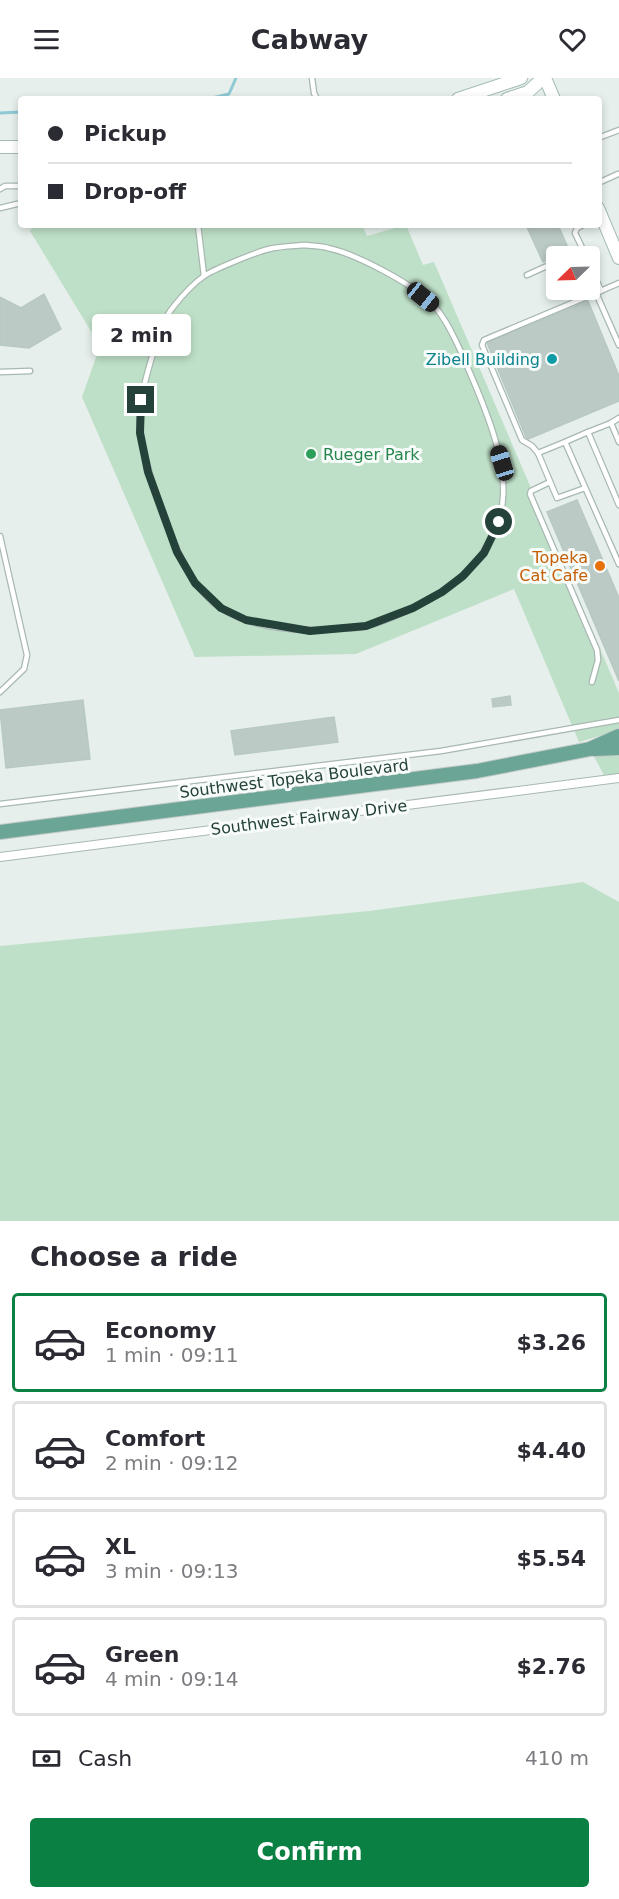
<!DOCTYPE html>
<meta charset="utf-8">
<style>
body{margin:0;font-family:"DejaVu Sans",sans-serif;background:#f2f2f3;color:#2b2b33;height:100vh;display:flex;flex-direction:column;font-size:22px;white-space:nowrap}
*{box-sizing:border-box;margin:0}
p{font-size:20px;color:#7c7c81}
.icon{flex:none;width:33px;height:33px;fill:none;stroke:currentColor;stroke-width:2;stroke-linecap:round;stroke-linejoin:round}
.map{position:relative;height:1143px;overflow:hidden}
.panel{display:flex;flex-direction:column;background:#fff;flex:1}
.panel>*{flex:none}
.guide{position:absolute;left:18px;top:18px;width:584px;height:132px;border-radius:6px;box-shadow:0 3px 9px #0003;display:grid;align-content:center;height:132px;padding:0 30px;background:#fff}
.needle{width:39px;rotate:247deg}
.controls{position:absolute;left:546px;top:168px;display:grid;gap:12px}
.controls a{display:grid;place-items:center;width:54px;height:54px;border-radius:6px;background:#fff;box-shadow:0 3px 9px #0003;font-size:30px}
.end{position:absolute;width:27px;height:27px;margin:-14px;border:8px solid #24423a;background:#fff;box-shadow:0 0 0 3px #fff}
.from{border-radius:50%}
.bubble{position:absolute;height:42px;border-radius:6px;background:#fff;box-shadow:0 3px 9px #0003;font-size:20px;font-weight:600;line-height:42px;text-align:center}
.car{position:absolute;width:18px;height:36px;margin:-18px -9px;border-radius:8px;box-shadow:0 0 4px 2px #0007;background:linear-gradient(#222 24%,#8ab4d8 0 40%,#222 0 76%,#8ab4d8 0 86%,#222 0)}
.guide b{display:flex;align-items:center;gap:21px;height:57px;font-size:22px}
.guide b+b{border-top:2px solid #e1e1e2}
.guide i{width:15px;height:15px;background:#2b2b33}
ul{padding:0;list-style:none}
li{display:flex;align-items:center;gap:18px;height:99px;margin:0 12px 9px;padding:0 18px;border:3px solid #e1e1e2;border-radius:6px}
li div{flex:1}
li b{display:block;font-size:22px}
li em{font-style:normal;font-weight:600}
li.current{border-color:#0b8043}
li>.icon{width:54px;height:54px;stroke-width:1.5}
h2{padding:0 30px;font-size:27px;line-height:72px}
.pay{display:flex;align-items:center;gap:15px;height:66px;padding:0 30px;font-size:22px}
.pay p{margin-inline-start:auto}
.primary-button{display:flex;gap:12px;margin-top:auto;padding:12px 30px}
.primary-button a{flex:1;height:69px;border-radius:6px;background:#0b8043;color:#fff;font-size:24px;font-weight:600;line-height:69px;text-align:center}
header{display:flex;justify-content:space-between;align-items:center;height:78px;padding:0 30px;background:#fff;font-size:27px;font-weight:600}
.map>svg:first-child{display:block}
</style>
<header><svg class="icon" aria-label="menu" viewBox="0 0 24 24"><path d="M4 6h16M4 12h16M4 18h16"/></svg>Cabway<svg class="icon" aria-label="heart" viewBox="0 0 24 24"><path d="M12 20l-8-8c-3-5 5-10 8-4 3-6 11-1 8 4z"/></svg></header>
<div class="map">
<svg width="619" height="1143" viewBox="0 0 619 1143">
<rect width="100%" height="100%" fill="#e6efeb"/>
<g fill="#bfe0c8">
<path d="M 34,147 L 362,147 L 367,158 L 406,147 L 423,187 L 434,184 L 619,615 L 619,652 L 579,664 L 514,511 L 356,576 L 195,579 L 82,319 L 100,268 L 30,153 Z"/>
<path d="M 619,666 L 619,702 L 606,701 L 590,671 Z"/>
<path d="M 583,804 L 619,824 L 619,1143 L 0,1143 L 0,868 L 369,833 Z"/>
</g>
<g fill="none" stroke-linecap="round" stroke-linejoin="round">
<g stroke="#8ec9d4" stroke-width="3">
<path d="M 208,21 L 229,16 L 236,0"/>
<path d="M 0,35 L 21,34"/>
</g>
</g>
<g fill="#bbcac4" stroke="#b8c9c2" stroke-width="1.5">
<path d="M 526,147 L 558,147 L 569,172 L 543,184 Z"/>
<path d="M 44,216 L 61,251 L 29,270 L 0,267 L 0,219 L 21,230 Z"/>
<path d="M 588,223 L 619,298 L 619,323 L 528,361 L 526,359 L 487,265 Z"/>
<path d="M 577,422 L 619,520 L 619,603 L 547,434 Z"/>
<path d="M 510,618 L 511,627 L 493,629 L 492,621 Z"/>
<path d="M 83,622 L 90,681 L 6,690 L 0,632 Z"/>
<path d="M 334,639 L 338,664 L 235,677 L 231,653 Z"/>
</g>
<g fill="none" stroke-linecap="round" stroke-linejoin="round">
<g stroke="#a8b8b2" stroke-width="7">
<g id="service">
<path d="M 312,0 L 314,15 L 317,21"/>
<path d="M 598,60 L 619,52"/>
<path d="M 598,105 L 618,96"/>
<path d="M 0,111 L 5,108 L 21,108"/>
<path d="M 0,130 L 21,125"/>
<path d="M 198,147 L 204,198"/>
<path d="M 583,147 L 577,150 L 575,155 L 586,178"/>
<path d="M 305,167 C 312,168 321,168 328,170 C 356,176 418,208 436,230 C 452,249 466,286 476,309 C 509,389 525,451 447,510 C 428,524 390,542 367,548 C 356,551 343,550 332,551 C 296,554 253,550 222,531 C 190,510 176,471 164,437 C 154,411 145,385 141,357 C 137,332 144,306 151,282 C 157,264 162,242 174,228 C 182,218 194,205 204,198 C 214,191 257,174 269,171 C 280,168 293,168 305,167 Z"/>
<path d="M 569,178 L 583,172"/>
<path d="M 590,187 L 601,213"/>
<path d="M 527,197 L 556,184"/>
<path d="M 619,205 L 596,215 L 619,267"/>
<path d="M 0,294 L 30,293"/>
<path d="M 619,340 L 611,345 L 588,354 L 619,427"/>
<path d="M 611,345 L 619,364"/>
<path d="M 565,364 L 588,354"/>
<path d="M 538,375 L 532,368 L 522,362 L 482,267 L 484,262 L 596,215"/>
<path d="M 550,404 L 531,413 L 530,416 L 597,572 L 598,582 L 592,604"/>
<path d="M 585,410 L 557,420 L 538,375 L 565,364 L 619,486"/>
<path d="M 0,458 L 27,577 L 24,591 L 0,614"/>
<path d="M 0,726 L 441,673 L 619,642"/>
</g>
</g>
<g stroke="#a8b8b2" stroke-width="10">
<path id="minor" d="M 0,779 L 619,700"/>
</g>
<g stroke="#a4bbb3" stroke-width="14">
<g id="secondary">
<path d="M 545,0 L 554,21"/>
<path d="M 458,21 L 521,0"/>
<path d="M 507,21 L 528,14 L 543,0"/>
<path d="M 0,69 L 21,69"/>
<path d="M 598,130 L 619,180"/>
</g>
</g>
<g stroke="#c2cac8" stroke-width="16">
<g id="primary">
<path d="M 595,671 L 619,670"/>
<path d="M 0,754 L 477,693 L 590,671 L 619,658"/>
</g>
</g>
<use href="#service" stroke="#fff" stroke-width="4.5"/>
<use href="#minor" stroke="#fff" stroke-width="8"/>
<use href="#secondary" stroke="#fff" stroke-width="12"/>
<use href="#primary" stroke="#6aa596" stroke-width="14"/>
</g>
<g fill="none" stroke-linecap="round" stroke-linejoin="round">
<path stroke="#24423a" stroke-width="8" d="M 141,322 L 140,355 L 148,394 L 177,474 L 195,505 L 221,530 L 246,542 L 310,553 L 366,548 L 413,530 L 442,514 L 463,498 L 484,475 L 499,444"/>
</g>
<circle fill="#0f9aa8" stroke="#f7fbf9" stroke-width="2" cx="552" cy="281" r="6"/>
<circle fill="#2e9e5b" stroke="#f7fbf9" stroke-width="2" cx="311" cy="376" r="6"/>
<circle fill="#e8710a" stroke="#f7fbf9" stroke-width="2" cx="600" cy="488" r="6"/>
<g text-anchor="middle" stroke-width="6" stroke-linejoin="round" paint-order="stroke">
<g font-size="16" fill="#0d838f" stroke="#f7fbf9" text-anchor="end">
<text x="540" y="287">Zibell Building</text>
</g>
<g font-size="16" fill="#27864d" stroke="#f7fbf9" text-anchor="start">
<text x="323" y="382">Rueger Park</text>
</g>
<g font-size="16" fill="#c56008" stroke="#f7fbf9" text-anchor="end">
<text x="588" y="485">Topeka<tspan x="588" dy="18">Cat Cafe</tspan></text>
</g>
<g font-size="16" fill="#24423a" stroke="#f7fbf9">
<text transform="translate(294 700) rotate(-7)" y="6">Southwest Topeka Boulevard</text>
<text transform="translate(309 739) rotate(-7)" y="6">Southwest Fairway Drive</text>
</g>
</g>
</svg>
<div class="controls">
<a><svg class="needle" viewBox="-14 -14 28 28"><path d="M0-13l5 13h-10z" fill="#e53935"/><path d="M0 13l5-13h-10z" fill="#7c7c81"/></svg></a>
</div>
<i class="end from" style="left:499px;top:444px"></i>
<i class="end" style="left:141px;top:322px"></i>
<div class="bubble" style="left:92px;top:236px;width:99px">2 min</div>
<i class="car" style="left:423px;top:219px;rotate:129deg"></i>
<i class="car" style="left:502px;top:385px;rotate:343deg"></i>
<div class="guide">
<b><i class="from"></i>Pickup</b>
<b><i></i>Drop-off</b>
</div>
</div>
<section class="panel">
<h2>Choose a ride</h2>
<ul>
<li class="current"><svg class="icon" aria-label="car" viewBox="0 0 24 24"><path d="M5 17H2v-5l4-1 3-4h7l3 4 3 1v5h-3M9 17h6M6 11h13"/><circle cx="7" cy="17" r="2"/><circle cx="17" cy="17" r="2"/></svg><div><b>Economy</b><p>1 min · 09:11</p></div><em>$3.26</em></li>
<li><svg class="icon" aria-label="car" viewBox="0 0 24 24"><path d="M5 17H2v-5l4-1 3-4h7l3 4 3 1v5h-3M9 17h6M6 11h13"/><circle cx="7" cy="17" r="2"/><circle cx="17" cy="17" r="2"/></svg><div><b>Comfort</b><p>2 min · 09:12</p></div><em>$4.40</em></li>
<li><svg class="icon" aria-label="car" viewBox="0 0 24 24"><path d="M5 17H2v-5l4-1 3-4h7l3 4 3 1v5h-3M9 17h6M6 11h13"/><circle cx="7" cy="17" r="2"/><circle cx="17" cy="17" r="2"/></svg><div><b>XL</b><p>3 min · 09:13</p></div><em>$5.54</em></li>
<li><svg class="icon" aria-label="car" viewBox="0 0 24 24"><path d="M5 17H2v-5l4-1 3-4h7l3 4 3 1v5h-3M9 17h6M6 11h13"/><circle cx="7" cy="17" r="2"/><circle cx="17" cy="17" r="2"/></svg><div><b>Green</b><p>4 min · 09:14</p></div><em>$2.76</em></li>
</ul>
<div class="pay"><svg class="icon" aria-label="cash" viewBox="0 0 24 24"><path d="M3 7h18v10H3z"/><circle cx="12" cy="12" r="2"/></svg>Cash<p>410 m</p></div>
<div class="primary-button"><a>Confirm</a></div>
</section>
